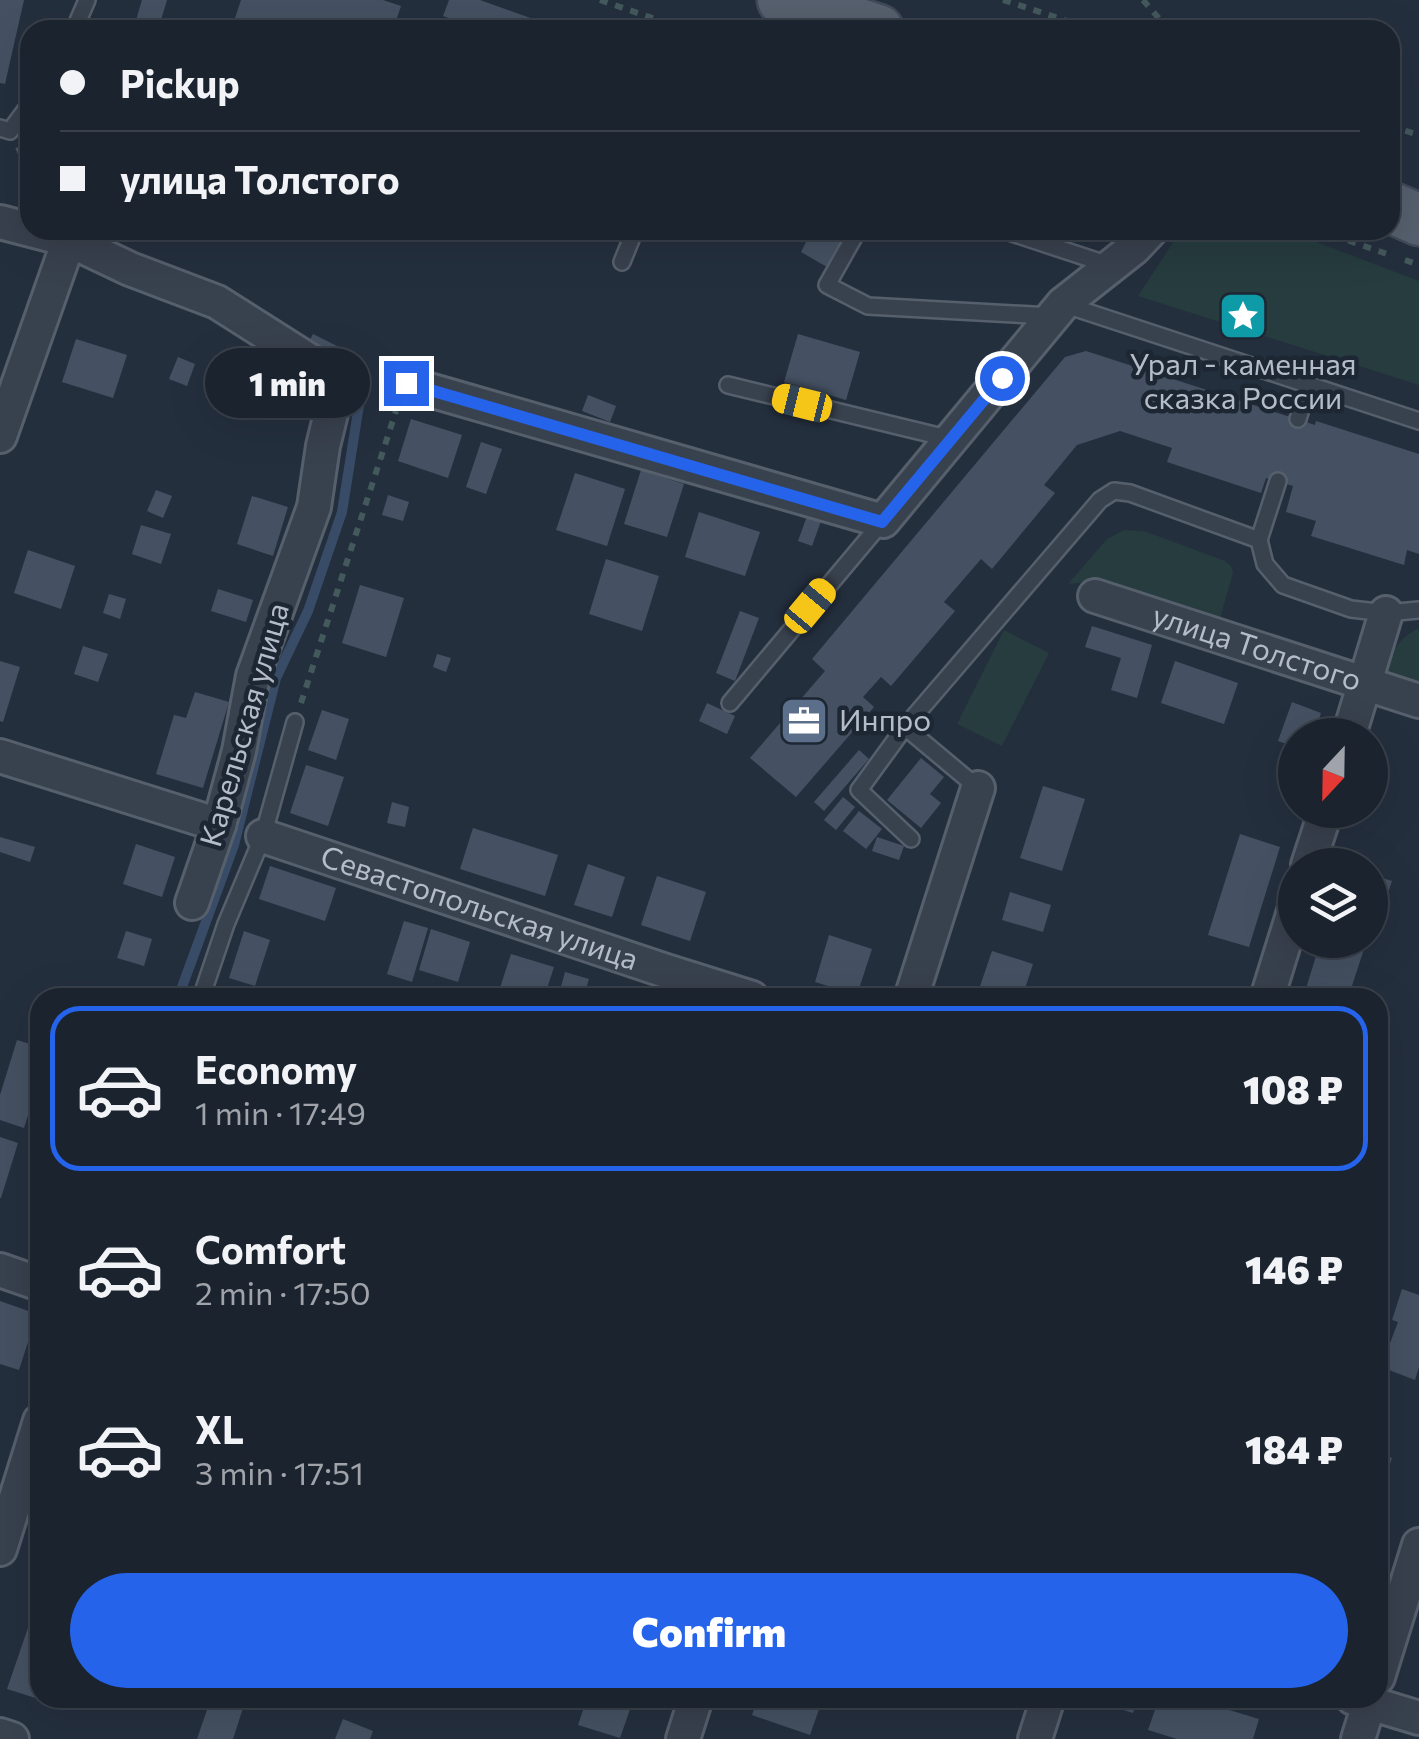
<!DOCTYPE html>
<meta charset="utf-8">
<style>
body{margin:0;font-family:Commissioner,sans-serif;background:#282f3a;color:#f1f3f6;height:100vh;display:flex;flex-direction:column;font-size:38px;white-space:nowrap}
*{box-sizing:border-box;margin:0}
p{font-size:32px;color:#a0a4aa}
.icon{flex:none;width:55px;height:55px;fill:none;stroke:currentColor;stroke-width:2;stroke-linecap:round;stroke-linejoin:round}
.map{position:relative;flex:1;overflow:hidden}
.details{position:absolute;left:30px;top:988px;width:1358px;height:720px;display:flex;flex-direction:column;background:#1b232e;border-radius:30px;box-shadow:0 10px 40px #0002,0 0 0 2px #39404a}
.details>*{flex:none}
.top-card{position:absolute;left:20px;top:20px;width:1380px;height:220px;border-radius:30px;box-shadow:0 10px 40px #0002,0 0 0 2px #39404a;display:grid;align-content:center;height:220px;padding:0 40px;background:#1b232e}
.needle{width:65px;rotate:202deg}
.tools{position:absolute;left:1278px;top:718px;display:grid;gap:20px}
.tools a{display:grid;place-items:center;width:110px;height:110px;border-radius:50%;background:#1b232e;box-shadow:0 10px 40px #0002,0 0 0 2px #39404a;font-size:50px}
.end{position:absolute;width:45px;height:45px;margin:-22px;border:12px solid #2563eb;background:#fff;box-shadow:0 0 0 5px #fff}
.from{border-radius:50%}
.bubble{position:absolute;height:70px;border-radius:35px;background:#1b232e;box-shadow:0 10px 40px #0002,0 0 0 2px #39404a;font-size:32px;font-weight:800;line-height:70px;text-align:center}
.car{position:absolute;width:30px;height:60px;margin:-30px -15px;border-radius:12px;box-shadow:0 0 8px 2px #0007;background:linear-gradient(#f5c518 24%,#345 0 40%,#f5c518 0 76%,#345 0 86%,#f5c518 0)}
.top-card b{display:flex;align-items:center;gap:35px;height:95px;font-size:38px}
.top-card b+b{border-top:2px solid #39404a}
.top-card i{width:25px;height:25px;background:#f1f3f6}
ul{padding:18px 0 0;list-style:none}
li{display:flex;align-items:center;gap:30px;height:165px;margin:0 20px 15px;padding:0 20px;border:5px solid transparent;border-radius:30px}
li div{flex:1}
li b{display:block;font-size:38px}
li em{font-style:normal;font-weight:800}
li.selected{border-color:#2563eb}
li>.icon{width:90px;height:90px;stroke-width:1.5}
.primary-button{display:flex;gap:20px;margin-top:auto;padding:20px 40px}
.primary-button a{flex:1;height:115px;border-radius:60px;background:#2563eb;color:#fff;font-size:40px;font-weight:800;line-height:115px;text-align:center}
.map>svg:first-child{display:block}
</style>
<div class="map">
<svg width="1419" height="1739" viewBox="0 0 1419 1739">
<rect width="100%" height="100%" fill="#242f3e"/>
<g fill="#263c3f">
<path d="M 1181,230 L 1285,230 L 1419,281 L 1419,385 L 1138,296 Z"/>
<path d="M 1124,530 L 1144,531 L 1225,561 L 1231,566 L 1233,573 L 1219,622 L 1098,581 L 1068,584 L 1107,539 Z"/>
<path d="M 1419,628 L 1419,691 L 1383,679 C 1391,655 1395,640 1419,628 Z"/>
<path d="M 1004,630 L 1049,653 L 1002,746 L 957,724 Z"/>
</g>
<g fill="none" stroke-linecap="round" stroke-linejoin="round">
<g stroke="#394c67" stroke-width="10">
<path d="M 178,998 L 234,845 L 276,678 L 308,611 L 342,512 L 363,380"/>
<path d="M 31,1418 L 40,1388"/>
</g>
</g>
<g fill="#455162">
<path d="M 0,0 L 24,0 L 5,84 L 0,83 Z"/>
<path d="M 142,0 L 167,0 L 158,30 L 133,30 Z"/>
<path d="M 241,0 L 383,0 L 401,6 L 393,30 L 231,30 Z"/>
<path d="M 449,0 L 480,0 L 553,26 L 552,30 L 483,30 L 443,16 Z"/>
<path d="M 784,230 L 855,230 L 832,270 L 801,252 L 806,242 Z"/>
<path d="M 313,334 L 339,347 L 331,362 L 305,349 Z"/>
<path d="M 798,334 L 860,352 L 846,400 L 784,382 Z"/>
<path d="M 76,339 L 127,355 L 113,398 L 62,382 Z"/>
<path d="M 1086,351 L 1315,425 L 1316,421 L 1419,454 L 1419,554 L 1407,550 L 1404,565 L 1311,536 L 1316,521 L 1286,512 L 1293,486 L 1266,478 L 1261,493 L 1167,462 L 1172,448 L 1120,431 L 1077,445 L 1044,485 L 1055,493 L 992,569 L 981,559 L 944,602 L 955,611 L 891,686 L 881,677 L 863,697 L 874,707 L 796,797 L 750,758 L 825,671 L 812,659 L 1065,357 Z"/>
<path d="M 218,356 L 255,368 L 245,398 L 208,385 Z"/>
<path d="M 178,357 L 195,364 L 187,386 L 169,379 Z"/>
<path d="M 588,395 L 616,406 L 610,422 L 582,411 Z"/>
<path d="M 411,419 L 462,435 L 448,478 L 398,461 Z"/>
<path d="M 481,442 L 502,449 L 486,494 L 466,487 Z"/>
<path d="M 641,470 L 684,484 L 667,537 L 624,524 Z"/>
<path d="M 575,473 L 625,489 L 607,546 L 556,530 Z"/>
<path d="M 156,490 L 172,496 L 163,518 L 147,511 Z"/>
<path d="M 388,495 L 409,502 L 403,521 L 382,515 Z"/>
<path d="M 252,496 L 288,507 L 273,556 L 237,544 Z"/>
<path d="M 699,512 L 760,532 L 745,576 L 685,557 Z"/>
<path d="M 807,516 L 821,521 L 812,546 L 798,541 Z"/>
<path d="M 141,525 L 171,534 L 161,564 L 132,554 Z"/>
<path d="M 28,550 L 75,566 L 61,609 L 14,593 Z"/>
<path d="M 606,559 L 659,576 L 642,631 L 589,614 Z"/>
<path d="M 360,585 L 404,598 L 386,657 L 342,643 Z"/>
<path d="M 218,589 L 253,600 L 246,622 L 211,611 Z"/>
<path d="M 109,594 L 126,599 L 120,619 L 103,613 Z"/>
<path d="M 740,611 L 759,618 L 735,681 L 716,673 Z"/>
<path d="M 1092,626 L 1152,645 L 1137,698 L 1111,690 L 1121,658 L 1085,647 Z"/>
<path d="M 83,646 L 108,654 L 98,682 L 74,674 Z"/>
<path d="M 437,654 L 451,658 L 446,672 L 433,667 Z"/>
<path d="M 0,661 L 20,667 L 3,722 L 0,721 Z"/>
<path d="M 1175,661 L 1238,683 L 1224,724 L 1161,703 Z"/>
<path d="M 195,692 L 229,702 L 203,788 L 156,774 L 174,715 L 186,718 Z"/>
<path d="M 1292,702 L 1321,713 L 1314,735 L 1295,735 L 1295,747 L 1278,741 Z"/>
<path d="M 707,703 L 735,716 L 727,734 L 699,721 Z"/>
<path d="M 322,710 L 349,719 L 336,760 L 308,750 Z"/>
<path d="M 859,750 L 869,759 L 824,811 L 814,802 Z"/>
<path d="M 921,758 L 944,777 L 930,794 L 941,803 L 921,828 L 887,800 Z"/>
<path d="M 306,765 L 344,777 L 328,826 L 290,813 Z"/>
<path d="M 1043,786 L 1085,799 L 1062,871 L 1020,858 Z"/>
<path d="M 843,797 L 855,807 L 836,830 L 824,820 Z"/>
<path d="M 392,802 L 409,807 L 405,827 L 387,823 Z"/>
<path d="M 859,811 L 882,829 L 866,849 L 843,831 Z"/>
<path d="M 473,828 L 558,855 L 545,896 L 460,869 Z"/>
<path d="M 1240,834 L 1280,847 L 1249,947 L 1208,935 Z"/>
<path d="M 0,837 L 35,847 L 30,862 L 0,852 Z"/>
<path d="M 877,837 L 904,846 L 899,860 L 872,851 Z"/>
<path d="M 136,844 L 175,857 L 162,897 L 123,884 Z"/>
<path d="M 588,864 L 625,877 L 612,917 L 574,905 Z"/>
<path d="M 270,866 L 336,888 L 325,921 L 259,899 Z"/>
<path d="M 1370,874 L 1392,881 L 1371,943 L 1370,943 Z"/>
<path d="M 657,876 L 706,892 L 690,941 L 641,925 Z"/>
<path d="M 1010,892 L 1051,905 L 1043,932 L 1002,920 Z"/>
<path d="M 404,921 L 428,928 L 412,982 L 387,974 Z"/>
<path d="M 431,929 L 470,942 L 458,982 L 419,970 Z"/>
<path d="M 126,931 L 152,939 L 144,966 L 117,958 Z"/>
<path d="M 244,931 L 270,940 L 255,986 L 229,978 Z"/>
<path d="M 829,935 L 872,949 L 857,995 L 815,982 Z"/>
<path d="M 1321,940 L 1367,940 L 1348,998 L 1303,998 Z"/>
<path d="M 992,951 L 1033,964 L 1022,998 L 976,998 Z"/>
<path d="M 511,954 L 554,967 L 544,998 L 497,997 Z"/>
<path d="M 565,972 L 589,979 L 583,998 L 558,998 Z"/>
<path d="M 17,1040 L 40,1047 L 40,1076 L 24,1128 L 0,1120 L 0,1095 Z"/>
<path d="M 0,1137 L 18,1143 L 1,1198 L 0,1198 Z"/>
<path d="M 39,1149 L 40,1149 L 40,1192 L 28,1188 Z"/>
<path d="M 1402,1289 L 1419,1295 L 1419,1367 L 1415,1380 L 1381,1367 L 1398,1322 L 1392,1320 Z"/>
<path d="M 0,1301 L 37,1314 L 19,1370 L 0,1364 Z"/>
<path d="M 1378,1453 L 1392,1458 L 1378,1500 Z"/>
<path d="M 30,1622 L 40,1626 L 40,1698 L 53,1698 L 51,1703 L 7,1689 Z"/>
<path d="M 211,1698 L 233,1698 L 245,1702 L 233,1739 L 197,1739 Z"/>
<path d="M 587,1698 L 634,1698 L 620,1738 L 578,1725 Z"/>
<path d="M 758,1698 L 823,1698 L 810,1735 L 752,1715 Z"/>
<path d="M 1108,1698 L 1138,1698 L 1133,1713 L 1105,1704 Z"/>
<path d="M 1159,1698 L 1190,1698 L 1259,1719 L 1253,1739 L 1177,1739 L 1148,1730 Z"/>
<path d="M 343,1719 L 373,1731 L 370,1739 L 335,1739 Z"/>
</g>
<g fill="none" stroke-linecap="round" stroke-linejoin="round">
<g stroke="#565f6c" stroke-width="20">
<g id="service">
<path d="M 74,30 L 87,0"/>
<path d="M 0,128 L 10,131 L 30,104"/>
<path d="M 858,230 L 827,285 L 868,306 L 1050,316"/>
<path d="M 1003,230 L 1109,265"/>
<path d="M 622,262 L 635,230"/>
<path d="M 1063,304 L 1419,421"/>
<path d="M 728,385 L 951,439"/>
<path d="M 1298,419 L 1309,384"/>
<path d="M 1259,540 L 1278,481"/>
<path d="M 730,703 L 882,522"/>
<path d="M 905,727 L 859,790 L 911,839"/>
<path d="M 978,788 L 905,727 L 1100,500 L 1114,491 L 1130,493 L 1259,540 L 1265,564 L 1283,585 L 1351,609 L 1386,613 L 1419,610"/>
<path d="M 201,998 L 226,924 L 263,836 L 295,722"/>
</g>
</g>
<g stroke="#565f6c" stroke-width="38">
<g id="minor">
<path d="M 0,222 L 69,240 L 130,269 L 217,302 L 329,373 L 335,397 L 323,446 L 314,507 L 253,676 L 239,751 L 219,825 L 192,903"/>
<path d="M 405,383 L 883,521 L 1063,304 L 1134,248 L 1151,230"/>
<path d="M 0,436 L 69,240"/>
<path id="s1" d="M 1095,596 L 1419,701"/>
<path d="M 1349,735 L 1386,613"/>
<path d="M 0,756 L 219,825"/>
<path id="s2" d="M 263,836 L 666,971 L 752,998"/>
<path d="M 1308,865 L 1326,810"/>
<path d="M 911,998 L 978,788"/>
<path d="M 1267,998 L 1295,908"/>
<path d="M 0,1270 L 40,1284"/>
<path d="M 0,1549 L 40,1421"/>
<path d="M 1378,1677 L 1419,1545"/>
<path d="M 1353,1698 L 1419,1718"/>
<path d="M 0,1735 L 12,1739"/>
<path d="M 683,1739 L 696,1698"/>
<path d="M 1035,1739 L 1048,1698"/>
<path d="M 1358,1739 L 1371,1698"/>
</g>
</g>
<g stroke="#414a57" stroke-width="55">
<g id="primary">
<path d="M 783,0 L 878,30"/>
<path d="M 1390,207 L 1419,220"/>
</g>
</g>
<g stroke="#44595c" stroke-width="6" stroke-dasharray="8 8" stroke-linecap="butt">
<path d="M 600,0 L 687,30"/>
<path d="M 1003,0 L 1095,30"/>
<path d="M 1143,0 L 1169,30"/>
<path d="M 1390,126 L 1419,135"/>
<path d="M 18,147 L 30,173"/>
<path d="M 1318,230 L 1393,256"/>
<path d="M 1405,260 L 1419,265"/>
<path d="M 301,703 L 396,411"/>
</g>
<use href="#service" stroke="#38414e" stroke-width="15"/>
<use href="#minor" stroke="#38414e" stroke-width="32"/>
<use href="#primary" stroke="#56606e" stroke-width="50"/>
</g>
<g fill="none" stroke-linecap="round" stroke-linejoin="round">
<path stroke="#2563eb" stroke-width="12" d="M 406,383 L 882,522 L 1002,378"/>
</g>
<defs>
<g id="sight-square" transform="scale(2.5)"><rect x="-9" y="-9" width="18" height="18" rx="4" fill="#0f9aa8" stroke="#1d2633"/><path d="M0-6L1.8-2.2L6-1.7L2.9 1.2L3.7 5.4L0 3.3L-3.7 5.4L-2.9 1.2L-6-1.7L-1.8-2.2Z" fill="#fff"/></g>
<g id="office-square" transform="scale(2.5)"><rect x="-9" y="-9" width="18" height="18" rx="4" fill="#5c6f8a" stroke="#1d2633"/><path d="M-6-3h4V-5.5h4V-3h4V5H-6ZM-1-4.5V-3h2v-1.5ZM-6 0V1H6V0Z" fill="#fff"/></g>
</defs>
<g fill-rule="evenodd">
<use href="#sight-square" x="1243" y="316"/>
<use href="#office-square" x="804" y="721"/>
</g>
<g text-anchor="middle" stroke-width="9" stroke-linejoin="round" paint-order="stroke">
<g font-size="30" fill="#b4bcc9" stroke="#1d2633">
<text x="1243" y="375">Урал - каменная<tspan x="1243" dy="34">сказка России</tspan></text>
<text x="839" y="731" text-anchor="start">Инпро</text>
</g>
<g font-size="30" fill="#b4bcc9" stroke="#1d2633">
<text dy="10" stroke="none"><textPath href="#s1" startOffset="170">улица Толстого</textPath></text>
<text transform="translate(245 725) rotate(-74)" y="10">Карельская улица</text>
<text dy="10" stroke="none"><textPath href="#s2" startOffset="228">Севастопольская улица</textPath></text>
</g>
</g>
</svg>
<div class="tools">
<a><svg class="needle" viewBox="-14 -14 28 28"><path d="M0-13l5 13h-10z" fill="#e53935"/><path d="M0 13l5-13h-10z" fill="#a0a4aa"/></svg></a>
<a><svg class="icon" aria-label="layers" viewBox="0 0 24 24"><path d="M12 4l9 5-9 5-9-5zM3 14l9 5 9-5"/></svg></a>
</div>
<i class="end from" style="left:1002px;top:378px"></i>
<i class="end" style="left:406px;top:383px"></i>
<div class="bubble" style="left:205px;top:348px;width:165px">1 min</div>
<i class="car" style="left:802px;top:403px;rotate:284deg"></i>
<i class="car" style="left:810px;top:606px;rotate:40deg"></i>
<div class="top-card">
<b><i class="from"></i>Pickup</b>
<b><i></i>улица Толстого</b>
</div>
<section class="details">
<ul>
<li class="selected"><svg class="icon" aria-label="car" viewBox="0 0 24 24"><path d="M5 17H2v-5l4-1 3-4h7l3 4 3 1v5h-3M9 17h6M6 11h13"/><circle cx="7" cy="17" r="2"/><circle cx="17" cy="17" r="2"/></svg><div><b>Economy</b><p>1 min · 17:49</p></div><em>108 ₽</em></li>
<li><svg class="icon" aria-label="car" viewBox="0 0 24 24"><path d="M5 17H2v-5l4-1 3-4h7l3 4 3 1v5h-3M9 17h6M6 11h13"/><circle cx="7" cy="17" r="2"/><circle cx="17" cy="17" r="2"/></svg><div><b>Comfort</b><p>2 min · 17:50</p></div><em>146 ₽</em></li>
<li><svg class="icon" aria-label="car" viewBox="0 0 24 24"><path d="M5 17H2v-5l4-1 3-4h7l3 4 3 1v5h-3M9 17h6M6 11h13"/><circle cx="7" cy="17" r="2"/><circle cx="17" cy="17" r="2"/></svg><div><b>XL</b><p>3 min · 17:51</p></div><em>184 ₽</em></li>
</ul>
<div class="primary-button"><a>Confirm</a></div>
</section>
</div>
